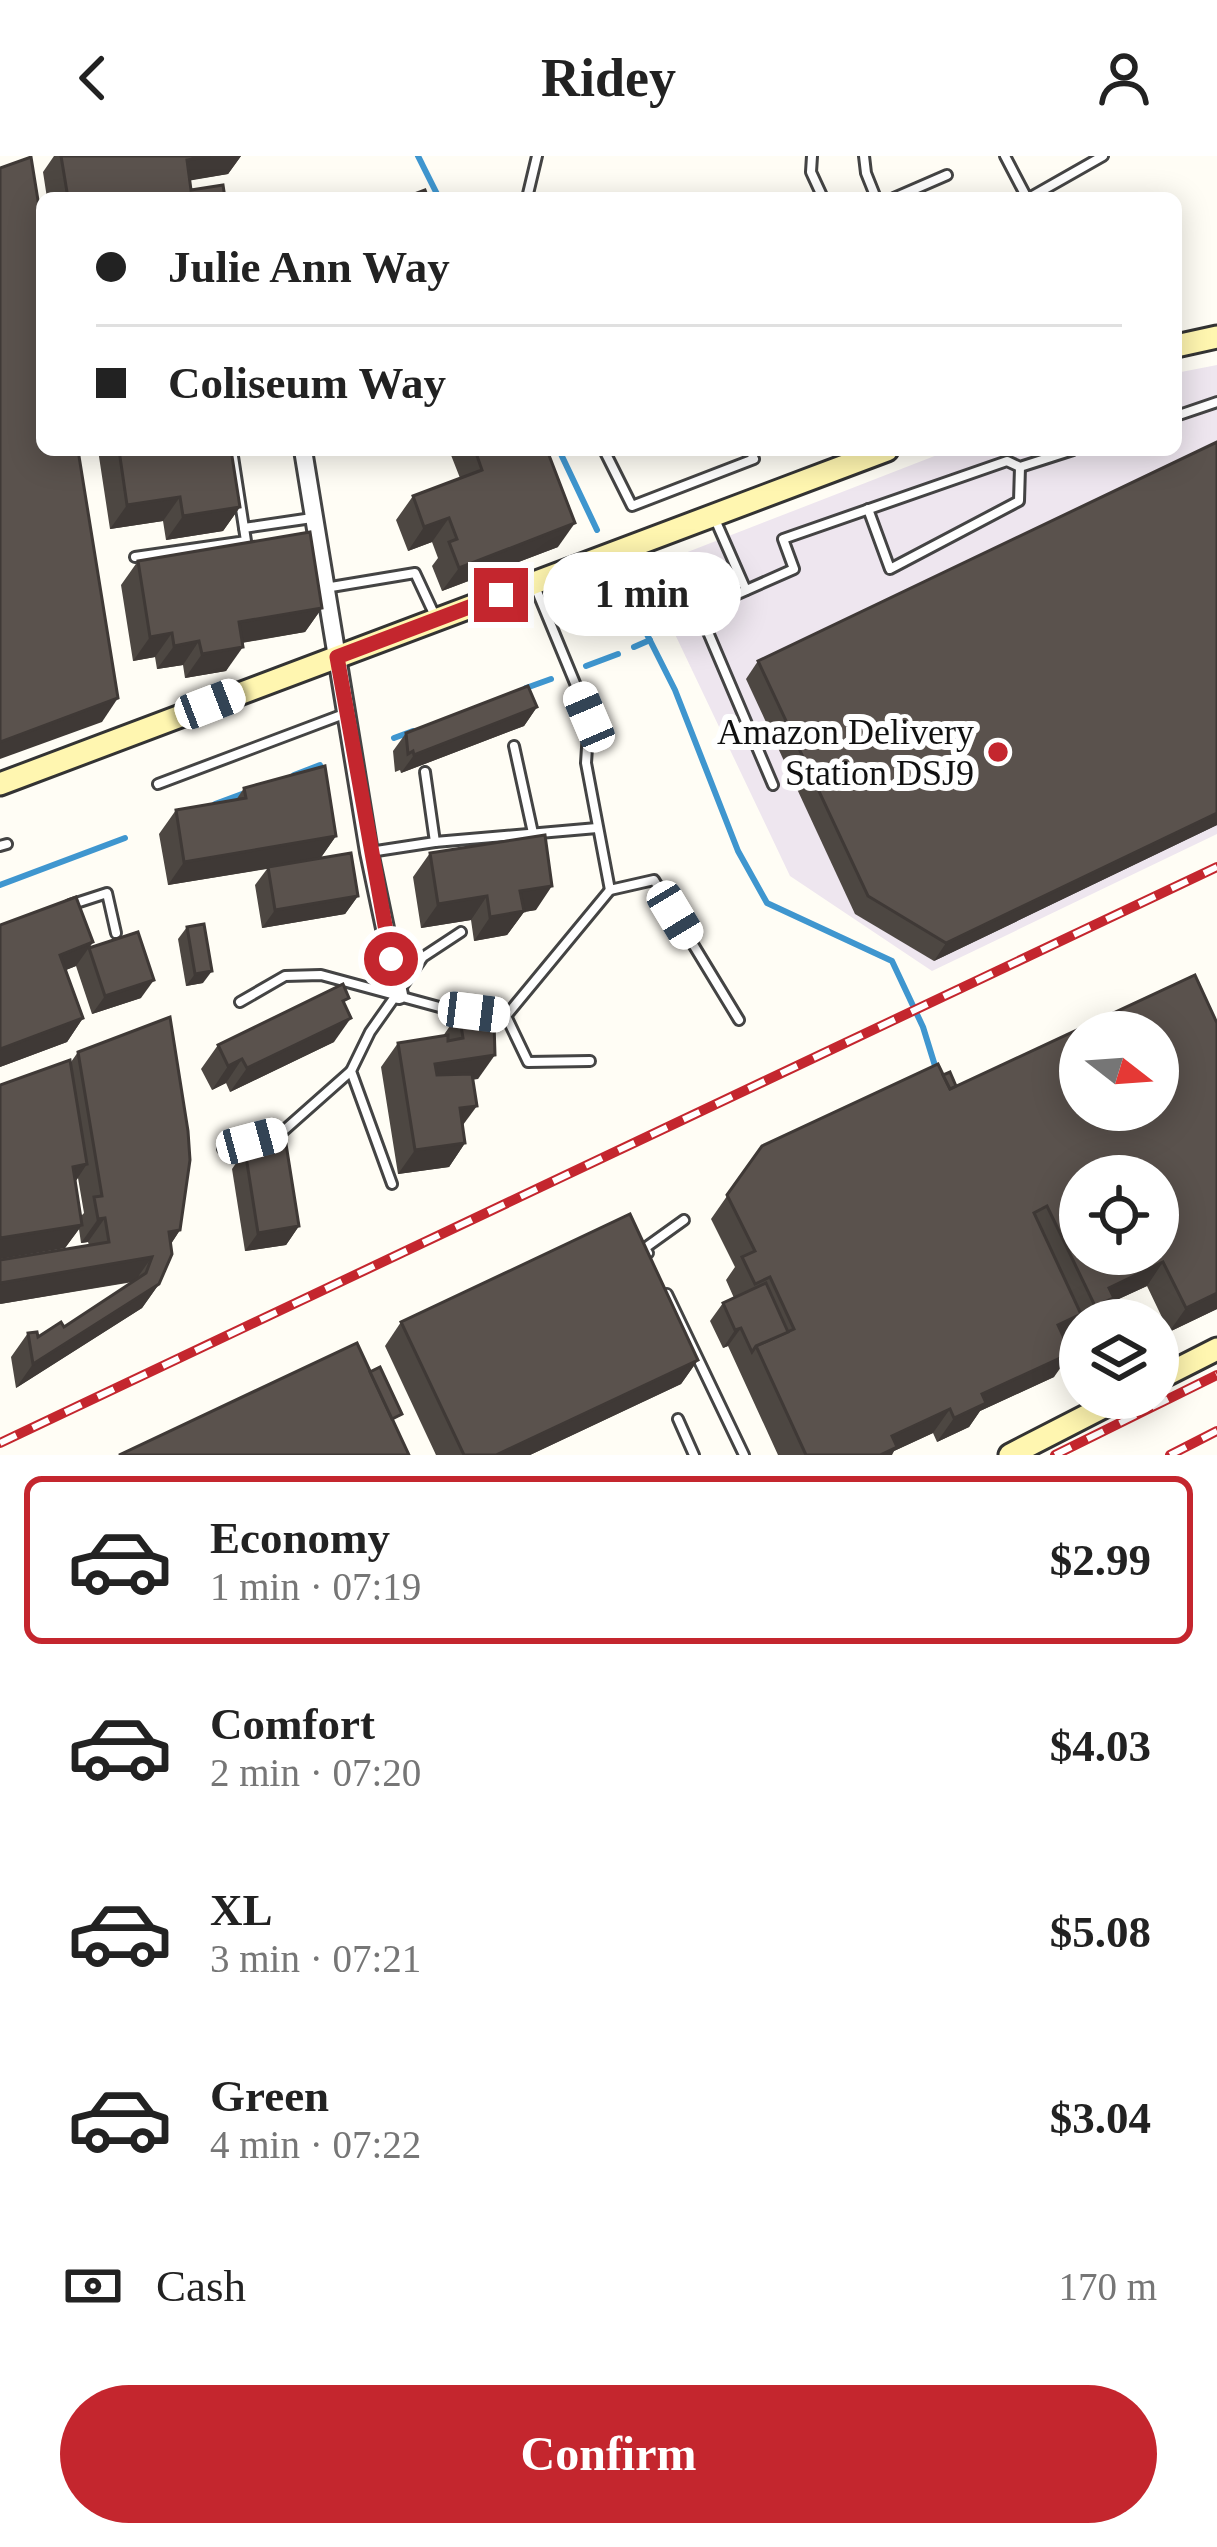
<!DOCTYPE html>
<meta charset="utf-8">
<style>
body{margin:0;font-family:"Times New Roman",serif;background:#f6f6f6;color:#222;height:100vh;display:flex;flex-direction:column;font-size:45px;white-space:nowrap}
*{box-sizing:border-box;margin:0}
p{font-size:39px;color:#767676}
.icon{flex:none;width:66px;height:66px;fill:none;stroke:currentColor;stroke-width:2;stroke-linecap:round;stroke-linejoin:round}
.map{position:relative;height:1299px;overflow:hidden}
.drawer{display:flex;flex-direction:column;background:#fff;flex:1}
.drawer>*{flex:none}
.top-card{position:absolute;left:36px;top:36px;width:1146px;height:264px;border-radius:18px;box-shadow:0 6px 30px #0003;display:grid;align-content:center;height:264px;padding:0 60px;background:#fff}
.needle{width:78px;rotate:107deg}
.controls{position:absolute;left:1059px;top:855px;display:grid;gap:24px}
.controls a{display:grid;place-items:center;width:120px;height:120px;border-radius:50%;background:#fff;box-shadow:0 6px 30px #0003;font-size:60px}
.end{position:absolute;width:54px;height:54px;margin:-27px;border:15px solid #c4262e;background:#fff;box-shadow:0 0 0 6px #fff}
.from{border-radius:50%}
.bubble{position:absolute;height:84px;border-radius:42px;background:#fff;box-shadow:0 6px 30px #0003;font-size:39px;font-weight:700;line-height:84px;text-align:center}
.car{position:absolute;width:36px;height:72px;margin:-36px -18px;border-radius:15px;box-shadow:0 0 9px 3px #0007;background:linear-gradient(#fff 24%,#345 0 40%,#fff 0 76%,#345 0 86%,#fff 0)}
.top-card b{display:flex;align-items:center;gap:42px;height:114px;font-size:45px}
.top-card b+b{border-top:3px solid #e0e0e0}
.top-card i{width:30px;height:30px;background:#222}
ul{padding:21px 0 0;list-style:none}
li{display:flex;align-items:center;gap:36px;height:168px;margin:0 24px 18px;padding:0 36px;border:6px solid transparent;border-radius:18px}
li div{flex:1}
li b{display:block;font-size:45px}
li em{font-style:normal;font-weight:700}
li.selected{border-color:#c4262e}
li>.icon{width:108px;height:108px;stroke-width:1.5}
.pay{display:flex;align-items:center;gap:30px;height:132px;padding:0 60px;font-size:45px}
.pay p{margin-inline-start:auto}
.button{display:flex;gap:24px;margin-top:auto;padding:24px 60px}
.button a{flex:1;height:138px;border-radius:72px;background:#c4262e;color:#fff;font-size:48px;font-weight:700;line-height:138px;text-align:center}
header{display:flex;justify-content:space-between;align-items:center;height:156px;padding:0 60px;background:#fff;font-size:54px;font-weight:700}
.map>svg:first-child{display:block}
</style>
<header><svg class="icon" aria-label="back" viewBox="0 0 24 24"><path d="M15 5l-7 7 7 7"/></svg>Ridey<svg class="icon" aria-label="person" viewBox="0 0 24 24"><circle cx="12" cy="8" r="4"/><path d="M4 21q1-7 8-7t8 7"/></svg></header>
<div class="map">
<svg width="1217" height="1299" viewBox="0 0 1217 1299">
<rect width="100%" height="100%" fill="#fffdf5"/>
<path fill="#eee6ef" d="M 1217,209 L 1217,678 L 932,815 L 790,720 L 644,413 L 950,294 L 1176,294 L 1176,217 Z"/>
<g fill="none" stroke-linecap="round" stroke-linejoin="round">
<g stroke="#3f96cf" stroke-width="6">
<path d="M 418,0 L 439,42"/>
<path d="M 559,294 L 597,374"/>
<path d="M 618,421 L 675,534 L 738,695 L 767,747 L 892,805 L 923,871 L 936,913"/>
<path d="M 634,491 L 650,484"/>
<path d="M 586,510 L 618,498"/>
<path d="M 526,532 L 551,523"/>
<path d="M 394,582 L 413,575"/>
<path d="M 294,619 L 320,609"/>
<path d="M 215,648 L 242,638"/>
<path d="M 0,729 L 125,682"/>
</g>
<g stroke="#444" stroke-width="14">
<g id="lane">
<path d="M 812,0 L 811,16 L 823,42"/>
<path d="M 864,0 L 866,17 L 876,42"/>
<path d="M 1005,0 L 1027,42"/>
<path d="M 527,42 L 537,0"/>
<path d="M 894,42 L 947,19"/>
<path d="M 1029,42 L 1103,0"/>
<path d="M 1176,260 L 1217,246"/>
<path d="M 232,294 L 244,372"/>
<path d="M 604,294 L 632,350 L 754,303 L 750,294"/>
<path d="M 868,353 L 890,413 L 1019,345 L 1020,311"/>
<path d="M 714,361 L 746,434"/>
<path d="M 135,401 L 246,385 L 244,372 L 312,362"/>
<path d="M 534,428 L 589,561 L 586,607 L 610,734 L 654,724 L 739,864"/>
<path d="M 325,432 L 415,417 L 436,462"/>
<path d="M 514,590 L 533,677"/>
<path d="M 158,628 L 344,558"/>
<path d="M 773,629 L 699,455 L 794,413 L 783,383 L 1007,305 L 1020,311 L 1073,294"/>
<path d="M 435,686 L 597,672"/>
<path d="M 0,690 L 7,688"/>
<path d="M 370,696 L 435,686 L 425,616"/>
<path d="M 70,749 L 107,737 L 116,777"/>
<path d="M 240,846 L 285,820 L 321,819 L 443,852 L 506,860 L 528,906 L 590,905"/>
<path d="M 506,860 L 610,734"/>
<path d="M 223,993 L 281,977 L 351,915"/>
<path d="M 392,1028 L 351,915 L 370,876 L 423,801 L 461,776"/>
<path d="M 648,1097 L 645,1092 L 684,1064"/>
<path d="M 667,1138 L 744,1299"/>
<path d="M 678,1263 L 694,1299"/>
</g>
</g>
<g stroke="#444" stroke-width="22">
<path id="street" d="M 303,294 L 369,696 L 399,839"/>
</g>
<g stroke="#333" stroke-width="27">
<g id="secondary">
<path d="M 1176,190 L 1217,181"/>
<path d="M 0,628 L 887,294"/>
<path d="M 1158,1223 L 1217,1193"/>
<path d="M 1010,1299 L 1121,1242"/>
</g>
</g>
<use href="#lane" stroke="#fff" stroke-width="8"/>
<use href="#street" stroke="#fff" stroke-width="16"/>
<use href="#secondary" stroke="#fff6b0" stroke-width="21"/>
<g stroke="#c4262e" stroke-width="10">
<g id="rail">
<path d="M 0,1287 L 1217,711"/>
<path d="M 1055,1299 L 1217,1219"/>
<path d="M 1170,1299 L 1217,1275"/>
</g>
</g>
<use href="#rail" stroke="#fff" stroke-width="6" stroke-dasharray="18" stroke-linecap="butt"/>
</g>
<g fill="#4d4742" fill-rule="evenodd">
<path d="M 54,0 L 241,0 L 228,18 L 190,24 L 191,34 L 225,42 L 47,42 L 43,16 Z"/>
<path d="M 1217,286 L 1217,669 L 934,805 L 855,758 L 746,523 L 758,505 Z"/>
<path d="M 98,294 L 231,294 L 240,351 L 223,375 L 166,384 L 163,365 L 110,373 Z"/>
<path d="M 449,294 L 547,294 L 558,391 L 442,435 L 432,410 L 438,402 L 432,386 L 408,395 L 396,364 L 413,340 L 460,322 Z"/>
<path d="M 138,405 L 322,452 L 305,476 L 242,487 L 226,515 L 185,522 L 183,509 L 157,513 L 155,501 L 133,505 L 121,429 Z"/>
<path d="M 537,551 L 524,570 L 401,617 L 400,614 L 395,616 L 393,595 L 406,577 Z"/>
<path d="M 244,632 L 336,680 L 320,703 L 358,740 L 345,758 L 262,772 L 255,729 L 267,713 L 168,729 L 159,678 L 176,654 L 236,644 Z"/>
<path d="M 430,697 L 536,754 L 524,756 L 507,779 L 474,785 L 471,764 L 421,772 L 413,721 Z"/>
<path d="M 0,769 L 93,786 L 89,792 L 141,842 L 92,858 L 76,810 L 66,814 L 83,862 L 67,886 L 0,911 Z"/>
<path d="M 187,771 L 203,827 L 186,830 L 178,783 Z"/>
<path d="M 344,849 L 334,886 L 230,936 L 226,927 L 212,934 L 201,913 L 218,889 Z"/>
<path d="M 459,857 L 490,866 L 478,923 L 473,923 L 463,970 L 465,987 L 449,1011 L 398,1018 L 381,911 L 398,887 L 443,880 Z"/>
<path d="M 1217,867 L 1217,1153 L 1169,1176 L 1147,1130 L 1110,1147 L 1098,1164 L 1080,1164 L 1080,1174 L 1075,1167 L 1064,1182 L 1054,1221 L 980,1255 L 969,1271 L 937,1286 L 933,1277 L 894,1295 L 891,1299 L 778,1299 L 728,1190 L 723,1192 L 710,1165 L 723,1147 L 734,1142 L 726,1124 L 735,1111 L 711,1063 L 762,990 L 943,919 L 956,930 Z"/>
<path d="M 78,896 L 180,1074 L 171,1088 L 159,1128 L 142,1152 L 16,1232 L 11,1201 L 28,1177 L 38,1181 L 64,1171 L 133,1126 L 0,1148 L 89,1089 L 88,1086 L 81,1087 L 79,1073 L 65,1092 L 0,1103 L 0,929 L 71,906 ZM 78,1022 L 84,1057 L 81,1060 L 75,1026 Z"/>
<path d="M 245,994 L 299,1070 L 286,1089 L 245,1095 L 232,1013 Z"/>
<path d="M 401,1166 L 698,1204 L 681,1228 L 530,1299 L 436,1299 L 385,1190 Z"/>
</g>
<g fill="#3f3936">
<path d="M 210,0 L 241,0 L 228,18 L 170,28 L 187,4 Z"/>
<path d="M 180,341 L 163,365 L 110,373 L 127,349 Z"/>
<path d="M 240,351 L 223,375 L 166,384 L 183,360 Z"/>
<path d="M 449,362 L 432,386 L 408,395 L 424,371 Z"/>
<path d="M 575,367 L 558,391 L 442,435 L 459,412 Z"/>
<path d="M 322,452 L 305,476 L 222,490 L 239,466 Z"/>
<path d="M 172,477 L 155,501 L 133,505 L 150,481 Z"/>
<path d="M 199,485 L 183,509 L 157,513 L 174,490 Z"/>
<path d="M 243,491 L 226,515 L 185,522 L 202,498 Z"/>
<path d="M 118,542 L 102,566 L 0,603 L 0,586 Z"/>
<path d="M 537,551 L 524,570 L 401,617 L 414,599 Z"/>
<path d="M 1217,657 L 1217,669 L 934,805 L 946,787 Z"/>
<path d="M 336,680 L 319,704 L 168,729 L 184,706 Z"/>
<path d="M 552,730 L 536,754 L 524,756 L 507,779 L 474,785 L 490,761 L 520,735 Z"/>
<path d="M 358,740 L 345,758 L 262,772 L 275,754 Z"/>
<path d="M 487,740 L 471,764 L 421,772 L 438,748 Z"/>
<path d="M 93,786 L 76,810 L 43,823 L 60,799 Z"/>
<path d="M 212,815 L 203,827 L 186,830 L 195,818 Z"/>
<path d="M 154,824 L 141,842 L 92,858 L 105,840 Z"/>
<path d="M 83,862 L 67,886 L 0,911 L 0,893 Z"/>
<path d="M 351,862 L 334,886 L 230,936 L 247,912 Z"/>
<path d="M 495,899 L 478,923 L 418,932 L 435,908 Z"/>
<path d="M 242,903 L 226,927 L 212,934 L 228,910 Z"/>
<path d="M 477,950 L 460,973 L 460,952 Z"/>
<path d="M 465,987 L 449,1011 L 398,1018 L 415,994 Z"/>
<path d="M 87,1008 L 71,1032 L 73,1011 Z"/>
<path d="M 105,1062 L 88,1086 L 81,1087 L 98,1063 Z"/>
<path d="M 82,1069 L 65,1092 L 0,1103 L 0,1082 Z"/>
<path d="M 299,1070 L 286,1089 L 245,1095 L 258,1077 Z"/>
<path d="M 180,1074 L 164,1098 L 169,1076 Z"/>
<path d="M 152,1101 L 135,1125 L 0,1148 L 0,1127 Z"/>
<path d="M 1163,1106 L 1147,1130 L 1110,1147 L 1098,1164 L 1086,1164 L 1109,1132 Z"/>
<path d="M 159,1128 L 142,1152 L 16,1232 L 33,1208 Z"/>
<path d="M 1217,1137 L 1217,1153 L 1169,1176 L 1186,1152 Z"/>
<path d="M 1081,1158 L 1065,1182 L 1058,1169 Z"/>
<path d="M 741,1172 L 728,1190 L 723,1192 L 735,1174 Z"/>
<path d="M 1071,1197 L 1054,1221 L 980,1255 L 969,1271 L 937,1286 L 954,1262 L 982,1238 Z"/>
<path d="M 698,1204 L 681,1228 L 530,1299 L 496,1299 Z"/>
<path d="M 950,1253 L 933,1277 L 894,1295 L 892,1299 L 879,1299 L 892,1280 Z"/>
</g>
<g fill="#5a524d" stroke="#3f3936" stroke-width="3" fill-rule="evenodd">
<path d="M 61,0 L 210,0 L 187,4 L 191,34 L 223,29 L 225,42 L 68,42 Z"/>
<path d="M 31,1 L 42,69 L 42,294 L 78,294 L 118,542 L 0,586 L 0,12 Z"/>
<path d="M 425,34 L 428,42 L 404,42 Z"/>
<path d="M 1217,286 L 1217,657 L 946,787 L 868,740 L 758,505 Z"/>
<path d="M 119,294 L 231,294 L 240,351 L 183,360 L 180,341 L 127,349 Z"/>
<path d="M 475,294 L 547,294 L 575,367 L 459,412 L 449,386 L 457,383 L 449,362 L 424,371 L 413,340 L 482,314 Z"/>
<path d="M 310,376 L 322,452 L 239,466 L 243,491 L 202,498 L 199,485 L 174,490 L 172,477 L 150,481 L 138,405 Z"/>
<path d="M 528,530 L 537,551 L 414,599 L 413,595 L 408,598 L 406,577 Z"/>
<path d="M 325,610 L 336,680 L 184,706 L 176,654 L 246,642 L 244,632 Z"/>
<path d="M 545,679 L 552,730 L 520,735 L 524,755 L 490,761 L 487,740 L 438,748 L 430,697 Z"/>
<path d="M 351,697 L 358,740 L 275,754 L 268,711 Z"/>
<path d="M 76,741 L 93,786 L 60,799 L 83,862 L 0,893 L 0,769 Z"/>
<path d="M 204,768 L 212,815 L 195,818 L 187,771 Z"/>
<path d="M 138,776 L 154,824 L 105,840 L 89,792 Z"/>
<path d="M 1195,819 L 1217,867 L 1217,1137 L 1186,1152 L 1163,1106 L 1109,1132 L 1114,1142 L 1095,1150 L 1047,1050 L 1034,1057 L 1081,1158 L 1058,1169 L 1071,1197 L 982,1238 L 986,1247 L 954,1262 L 950,1253 L 892,1280 L 897,1291 L 880,1299 L 806,1299 L 756,1190 L 794,1173 L 770,1121 L 755,1128 L 742,1101 L 755,1095 L 727,1039 L 762,990 L 938,908 L 950,933 ZM 1080,876 L 1158,876 L 1158,954 L 1080,954 ZM 1080,1020 L 1158,1020 L 1158,1098 L 1080,1098 Z"/>
<path d="M 343,828 L 349,842 L 343,845 L 351,862 L 247,912 L 242,903 L 228,910 L 218,889 Z"/>
<path d="M 487,853 L 490,866 L 494,866 L 495,899 L 435,908 L 437,919 L 472,918 L 477,950 L 460,952 L 465,987 L 415,994 L 398,887 L 448,879 L 448,885 L 463,882 L 459,857 Z"/>
<path d="M 170,861 L 188,975 L 190,1004 L 180,1074 L 169,1076 L 172,1098 L 159,1128 L 33,1208 L 28,1177 L 37,1176 L 38,1181 L 61,1166 L 64,1171 L 146,1117 L 152,1101 L 0,1127 L 0,1104 L 109,1086 L 105,1062 L 98,1063 L 94,1041 L 102,1040 L 78,896 Z"/>
<path d="M 70,904 L 87,1008 L 73,1011 L 82,1069 L 0,1082 L 0,929 Z"/>
<path d="M 950,916 L 956,930 L 950,933 L 943,919 Z"/>
<path d="M 286,988 L 299,1070 L 258,1077 L 245,994 Z"/>
<path d="M 630,1058 L 698,1204 L 496,1299 L 464,1299 L 401,1166 Z"/>
<path d="M 766,1127 L 788,1176 L 756,1190 L 752,1196 L 741,1172 L 735,1174 L 723,1147 Z"/>
<path d="M 357,1187 L 409,1299 L 119,1299 Z"/>
<path d="M 380,1211 L 402,1258 L 392,1263 L 370,1216 Z"/>
</g>
<g fill="none" stroke-linecap="round" stroke-linejoin="round">
<path stroke="#c4262e" stroke-width="15" d="M 391,803 L 337,501 L 501,439"/>
</g>
<circle fill="#c4262e" stroke="#fff" stroke-width="4.5" cx="998" cy="596" r="12"/>
<g text-anchor="middle" stroke-width="12" stroke-linejoin="round" paint-order="stroke">
<g font-size="36" fill="#111" stroke="#fff" text-anchor="end">
<text x="974" y="588">Amazon Delivery<tspan x="974" dy="41">Station DSJ9</tspan></text>
</g>
</g>
</svg>
<div class="controls">
<a><svg class="needle" viewBox="-14 -14 28 28"><path d="M0-13l5 13h-10z" fill="#e53935"/><path d="M0 13l5-13h-10z" fill="#767676"/></svg></a>
<a><svg class="icon" aria-label="locate" viewBox="0 0 24 24"><circle cx="12" cy="12" r="6"/><path d="M12 2v4M12 18v4M2 12h4M18 12h4"/></svg></a>
<a><svg class="icon" aria-label="layers" viewBox="0 0 24 24"><path d="M12 4l9 5-9 5-9-5zM3 14l9 5 9-5"/></svg></a>
</div>
<i class="end from" style="left:391px;top:803px"></i>
<i class="end" style="left:501px;top:439px"></i>
<div class="bubble" style="left:543px;top:396px;width:198px">1 min</div>
<i class="car" style="left:210px;top:548px;rotate:69deg"></i>
<i class="car" style="left:589px;top:561px;rotate:337deg"></i>
<i class="car" style="left:675px;top:759px;rotate:149deg"></i>
<i class="car" style="left:474px;top:856px;rotate:97deg"></i>
<i class="car" style="left:252px;top:985px;rotate:75deg"></i>
<div class="top-card">
<b><i class="from"></i>Julie Ann Way</b>
<b><i></i>Coliseum Way</b>
</div>
</div>
<section class="drawer">
<ul>
<li class="selected"><svg class="icon" aria-label="car" viewBox="0 0 24 24"><path d="M5 17H2v-5l4-1 3-4h7l3 4 3 1v5h-3M9 17h6M6 11h13"/><circle cx="7" cy="17" r="2"/><circle cx="17" cy="17" r="2"/></svg><div><b>Economy</b><p>1 min · 07:19</p></div><em>$2.99</em></li>
<li><svg class="icon" aria-label="car" viewBox="0 0 24 24"><path d="M5 17H2v-5l4-1 3-4h7l3 4 3 1v5h-3M9 17h6M6 11h13"/><circle cx="7" cy="17" r="2"/><circle cx="17" cy="17" r="2"/></svg><div><b>Comfort</b><p>2 min · 07:20</p></div><em>$4.03</em></li>
<li><svg class="icon" aria-label="car" viewBox="0 0 24 24"><path d="M5 17H2v-5l4-1 3-4h7l3 4 3 1v5h-3M9 17h6M6 11h13"/><circle cx="7" cy="17" r="2"/><circle cx="17" cy="17" r="2"/></svg><div><b>XL</b><p>3 min · 07:21</p></div><em>$5.08</em></li>
<li><svg class="icon" aria-label="car" viewBox="0 0 24 24"><path d="M5 17H2v-5l4-1 3-4h7l3 4 3 1v5h-3M9 17h6M6 11h13"/><circle cx="7" cy="17" r="2"/><circle cx="17" cy="17" r="2"/></svg><div><b>Green</b><p>4 min · 07:22</p></div><em>$3.04</em></li>
</ul>
<div class="pay"><svg class="icon" aria-label="cash" viewBox="0 0 24 24"><path d="M3 7h18v10H3z"/><circle cx="12" cy="12" r="2"/></svg>Cash<p>170 m</p></div>
<div class="button"><a>Confirm</a></div>
</section>
